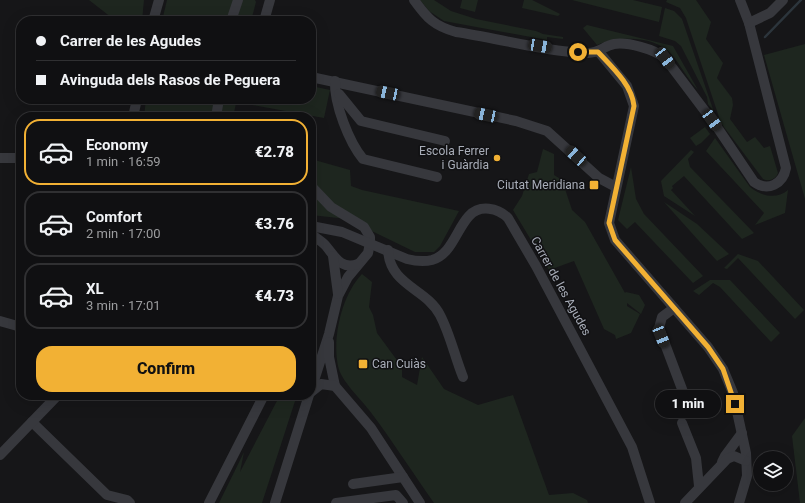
<!DOCTYPE html>
<meta charset="utf-8">
<style>
body{margin:0;font-family:Roboto,sans-serif;background:#19191b;color:#f1f3f6;height:100vh;display:flex;flex-direction:column;font-size:15px;white-space:nowrap}
*{box-sizing:border-box;margin:0}
p{font-size:13px;color:#9c9d9f}
.icon{flex:none;width:22px;height:22px;fill:none;stroke:currentColor;stroke-width:2;stroke-linecap:round;stroke-linejoin:round}
.map{position:relative;flex:1;overflow:hidden}
.drawer{position:absolute;left:16px;top:112px;width:300px;height:288px;display:flex;flex-direction:column;background:#101012;border-radius:16px;box-shadow:0 4px 16px #0002,0 0 0 1px #303032}
.drawer>*{flex:none}
.top-card{position:absolute;left:16px;top:16px;width:300px;height:88px;border-radius:16px;box-shadow:0 4px 16px #0002,0 0 0 1px #303032;display:grid;align-content:center;height:88px;padding:0 20px;background:#101012}
.tools{position:absolute;left:753px;top:451px;display:grid;gap:8px}
.tools a{display:grid;place-items:center;width:40px;height:40px;border-radius:50%;background:#101012;box-shadow:0 4px 16px #0002,0 0 0 1px #303032;font-size:20px}
.end{position:absolute;width:18px;height:18px;margin:-9px;border:5px solid #f2b134;background:#111;box-shadow:0 0 0 2px #111}
.from{border-radius:50%}
.bubble{position:absolute;height:28px;border-radius:14px;background:#101012;box-shadow:0 4px 16px #0002,0 0 0 1px #303032;font-size:13px;font-weight:800;line-height:28px;text-align:center}
.car{position:absolute;width:12px;height:24px;margin:-12px -6px;border-radius:5px;box-shadow:0 0 3px 1px #0007;background:linear-gradient(#222 24%,#8ab4d8 0 40%,#222 0 76%,#8ab4d8 0 86%,#222 0)}
.top-card b{display:flex;align-items:center;gap:14px;height:38px;font-size:15px}
.top-card b+b{border-top:1px solid #303032}
.top-card i{width:10px;height:10px;background:#f1f3f6}
ul{padding:7px 0 0;list-style:none}
li{display:flex;align-items:center;gap:12px;height:66px;margin:0 8px 6px;padding:0 12px;border:2px solid #303032;border-radius:16px}
li div{flex:1}
li b{display:block;font-size:15px}
li em{font-style:normal;font-weight:800}
li.on{border-color:#f2b134}
li>.icon{width:36px;height:36px;stroke-width:1.5}
.primary-button{display:flex;gap:8px;margin-top:auto;padding:8px 20px}
.primary-button a{flex:1;height:46px;border-radius:16px;background:#f2b134;color:#111;font-size:16px;font-weight:800;line-height:46px;text-align:center}
.map>svg:first-child{display:block}
</style>
<div class="map">
<svg width="805" height="503" viewBox="0 0 805 503">
<rect width="100%" height="100%" fill="#161618"/>
<g fill="#1e261f">
<path d="M 89,0 L 144,0 L 142,21 L 116,21 Z"/>
<path d="M 167,0 L 255,0 L 256,2 L 251,21 L 162,21 Z"/>
<path d="M 420,0 L 434,0 L 451,11 L 476,19 L 536,31 L 543,34 L 563,37 L 563,39 L 547,37 L 547,40 L 444,21 L 429,11 Z"/>
<path d="M 462,0 L 478,0 L 475,12 L 460,8 Z"/>
<path d="M 524,0 L 532,0 L 560,14 L 558,16 L 522,8 Z"/>
<path d="M 572,0 L 633,0 L 662,7 L 659,22 Z"/>
<path d="M 667,0 L 696,0 L 711,22 L 706,39 L 723,63 L 717,78 L 732,98 L 733,105 L 730,119 L 747,142 L 755,137 L 764,148 L 770,146 L 778,173 C 776,179 769,182 763,179 L 721,123 L 686,18 L 680,8 L 666,2 Z"/>
<path d="M 665,8 L 674,11 L 682,19 L 714,112 L 708,104 L 707,97 L 681,46 L 675,41 L 659,36 Z"/>
<path d="M 587,25 L 673,46 L 698,90 C 689,81 681,66 672,55 C 655,35 619,36 597,45 L 583,28 Z"/>
<path d="M 805,44 L 805,199 L 764,55 Z"/>
<path d="M 311,86 L 330,90 L 324,118 L 247,104 L 248,99 L 311,99 Z"/>
<path d="M 146,99 L 237,99 L 233,117 L 144,117 Z"/>
<path d="M 705,127 L 710,134 L 701,143 L 696,146 L 690,138 Z"/>
<path d="M 715,138 L 750,187 C 761,196 776,200 788,190 L 785,213 L 755,225 L 764,213 L 706,151 Z"/>
<path d="M 543,149 L 554,154 L 554,175 L 562,180 L 572,210 L 585,222 L 625,293 L 626,292 L 639,295 L 645,305 L 641,314 L 627,303 L 627,306 L 640,314 L 631,333 L 616,339 L 615,335 L 604,329 L 574,261 L 549,270 L 513,210 L 522,196 L 529,174 L 537,172 Z"/>
<path d="M 691,150 L 694,152 L 688,159 L 690,167 L 754,233 L 742,239 L 684,176 L 672,186 L 673,188 L 671,190 L 695,216 L 664,196 L 661,181 Z"/>
<path d="M 311,159 L 350,170 L 351,186 L 362,190 L 459,211 L 440,246 L 434,252 L 415,252 L 347,219 L 311,215 Z"/>
<path d="M 631,167 L 636,199 L 644,214 L 703,276 L 693,283 L 635,222 L 627,229 L 618,220 Z"/>
<path d="M 664,202 L 697,224 L 729,254 L 717,261 Z"/>
<path d="M 738,254 L 758,261 L 804,310 L 795,319 L 738,258 L 727,269 L 724,268 Z"/>
<path d="M 362,274 L 372,282 L 369,307 L 373,315 L 377,333 L 402,367 L 402,377 L 417,385 L 422,357 L 444,389 L 478,405 L 513,395 L 549,495 L 573,493 L 587,500 L 588,503 L 434,503 C 412,472 392,440 369,410 C 360,398 341,381 338,366 C 332,337 342,295 362,274 Z"/>
<path d="M 710,280 L 730,280 L 780,333 L 771,342 L 720,287 L 713,283 L 699,295 L 693,291 Z"/>
<path d="M 280,395 L 297,395 L 262,503 L 219,503 L 244,452 L 240,472 Z"/>
<path d="M 805,418 L 805,503 L 800,503 L 792,436 Z"/>
</g>
<g fill="none" stroke-linecap="round" stroke-linejoin="round">
<path stroke="#2c353c" stroke-width="2.5" d="M 765,37 L 801,0"/>
<g stroke="#37383d" stroke-width="10">
<path d="M 414,0 C 427,18 434,26 456,32 C 497,38 547,52 588,53 C 599,53 604,46 614,44 C 628,42 654,49 665,58 L 717,127 L 754,182 C 768,192 783,184 786,168 L 749,23 L 740,0"/>
<path d="M 153,21 L 159,0"/>
<path d="M 231,21 L 238,0"/>
<path d="M 264,21 L 270,0"/>
<path d="M 749,23 L 770,13 L 783,0"/>
<path d="M 599,52 L 627,86 L 634,106 L 609,223 L 615,240 L 708,347 L 723,369 L 733,393 L 746,453 L 747,476 L 739,503"/>
<path d="M 311,77 L 516,121 L 547,131 L 599,178 L 616,187"/>
<path d="M 335,81 C 334,104 349,142 363,159 L 437,177"/>
<path d="M 339,94 L 361,121 L 445,141"/>
<path d="M 133,117 L 137,99"/>
<path d="M 216,117 L 219,99"/>
<path d="M 0,158 L 21,158"/>
<path d="M 311,186 L 331,207 L 364,227 L 370,237 L 370,243 L 368,253 L 348,277 L 338,296 L 329,334 L 311,390"/>
<path d="M 311,226 L 342,232 L 407,259 C 415,261 424,262 432,260 C 452,254 456,230 469,216 C 480,204 498,208 508,218 L 536,266 L 632,447 L 650,503"/>
<path d="M 311,234 C 316,238 322,241 326,246 C 335,257 341,270 358,264"/>
<path d="M 388,250 C 390,286 426,288 440,315 C 450,334 455,357 463,377"/>
<path d="M 333,256 L 338,294"/>
<path d="M 674,308 L 662,317 L 659,328 L 688,405"/>
<path d="M 0,321 L 21,327"/>
<path d="M 329,342 L 329,357 L 335,386"/>
<path d="M 311,392 L 321,384 L 335,386 L 371,428 L 420,503"/>
<path d="M 32,422 L 107,495 L 127,500 L 130,503"/>
<path d="M 682,423 L 696,458 L 699,486"/>
<path d="M 0,455 L 58,395"/>
<path d="M 722,462 L 725,456 L 742,433"/>
<path d="M 353,484 L 403,477"/>
<path d="M 209,503 L 264,395"/>
<path d="M 275,503 L 309,395"/>
<path d="M 336,503 L 396,495 L 403,503"/>
<path d="M 685,503 L 727,459 L 734,456 L 746,461"/>
</g>
</g>
<g fill="none" stroke-linecap="round" stroke-linejoin="round">
<path stroke="#f2b134" stroke-width="5" d="M 578,52 L 598,52 C 612,67 632,85 634,106 L 609,223 L 615,240 L 708,347 L 723,369 L 735,404"/>
</g>
<g fill="#f2b134" stroke="#111113" stroke-width="1.5">
<circle cx="497" cy="158" r="4"/>
<rect x="589" y="180" width="10" height="10" rx="2"/>
<rect x="358" y="359" width="10" height="10" rx="2"/>
</g>
<g text-anchor="middle" stroke-width="3" stroke-linejoin="round" paint-order="stroke">
<g font-size="12" fill="#a8adb8" stroke="#111113" text-anchor="end">
<text x="489" y="155">Escola Ferrer<tspan x="489" dy="14">i Guàrdia</tspan></text>
<text x="585" y="189">Ciutat Meridiana</text>
<text x="372" y="368" text-anchor="start">Can Cuiàs</text>
</g>
<g font-size="12" fill="#a8adb8" stroke="#111113">
<text transform="translate(561 286) rotate(61)" y="4">Carrer de les Agudes</text>
</g>
</g>
</svg>
<div class="tools">
<a><svg class="icon" aria-label="layers" viewBox="0 0 24 24"><path d="M12 4l9 5-9 5-9-5zM3 14l9 5 9-5"/></svg></a>
</div>
<i class="end from" style="left:578px;top:52px"></i>
<i class="end" style="left:735px;top:404px"></i>
<div class="bubble" style="left:655px;top:390px;width:66px">1 min</div>
<i class="car" style="left:540px;top:46px;rotate:100deg"></i>
<i class="car" style="left:665px;top:58px;rotate:143deg"></i>
<i class="car" style="left:388px;top:93px;rotate:282deg"></i>
<i class="car" style="left:486px;top:115px;rotate:282deg"></i>
<i class="car" style="left:712px;top:120px;rotate:144deg"></i>
<i class="car" style="left:576px;top:156px;rotate:312deg"></i>
<i class="car" style="left:661px;top:336px;rotate:158deg"></i>
<div class="top-card">
<b><i class="from"></i>Carrer de les Agudes</b>
<b><i></i>Avinguda dels Rasos de Peguera</b>
</div>
<section class="drawer">
<ul>
<li class="on"><svg class="icon" aria-label="car" viewBox="0 0 24 24"><path d="M5 17H2v-5l4-1 3-4h7l3 4 3 1v5h-3M9 17h6M6 11h13"/><circle cx="7" cy="17" r="2"/><circle cx="17" cy="17" r="2"/></svg><div><b>Economy</b><p>1 min · 16:59</p></div><em>€2.78</em></li>
<li><svg class="icon" aria-label="car" viewBox="0 0 24 24"><path d="M5 17H2v-5l4-1 3-4h7l3 4 3 1v5h-3M9 17h6M6 11h13"/><circle cx="7" cy="17" r="2"/><circle cx="17" cy="17" r="2"/></svg><div><b>Comfort</b><p>2 min · 17:00</p></div><em>€3.76</em></li>
<li><svg class="icon" aria-label="car" viewBox="0 0 24 24"><path d="M5 17H2v-5l4-1 3-4h7l3 4 3 1v5h-3M9 17h6M6 11h13"/><circle cx="7" cy="17" r="2"/><circle cx="17" cy="17" r="2"/></svg><div><b>XL</b><p>3 min · 17:01</p></div><em>€4.73</em></li>
</ul>
<div class="primary-button"><a>Confirm</a></div>
</section>
</div>
